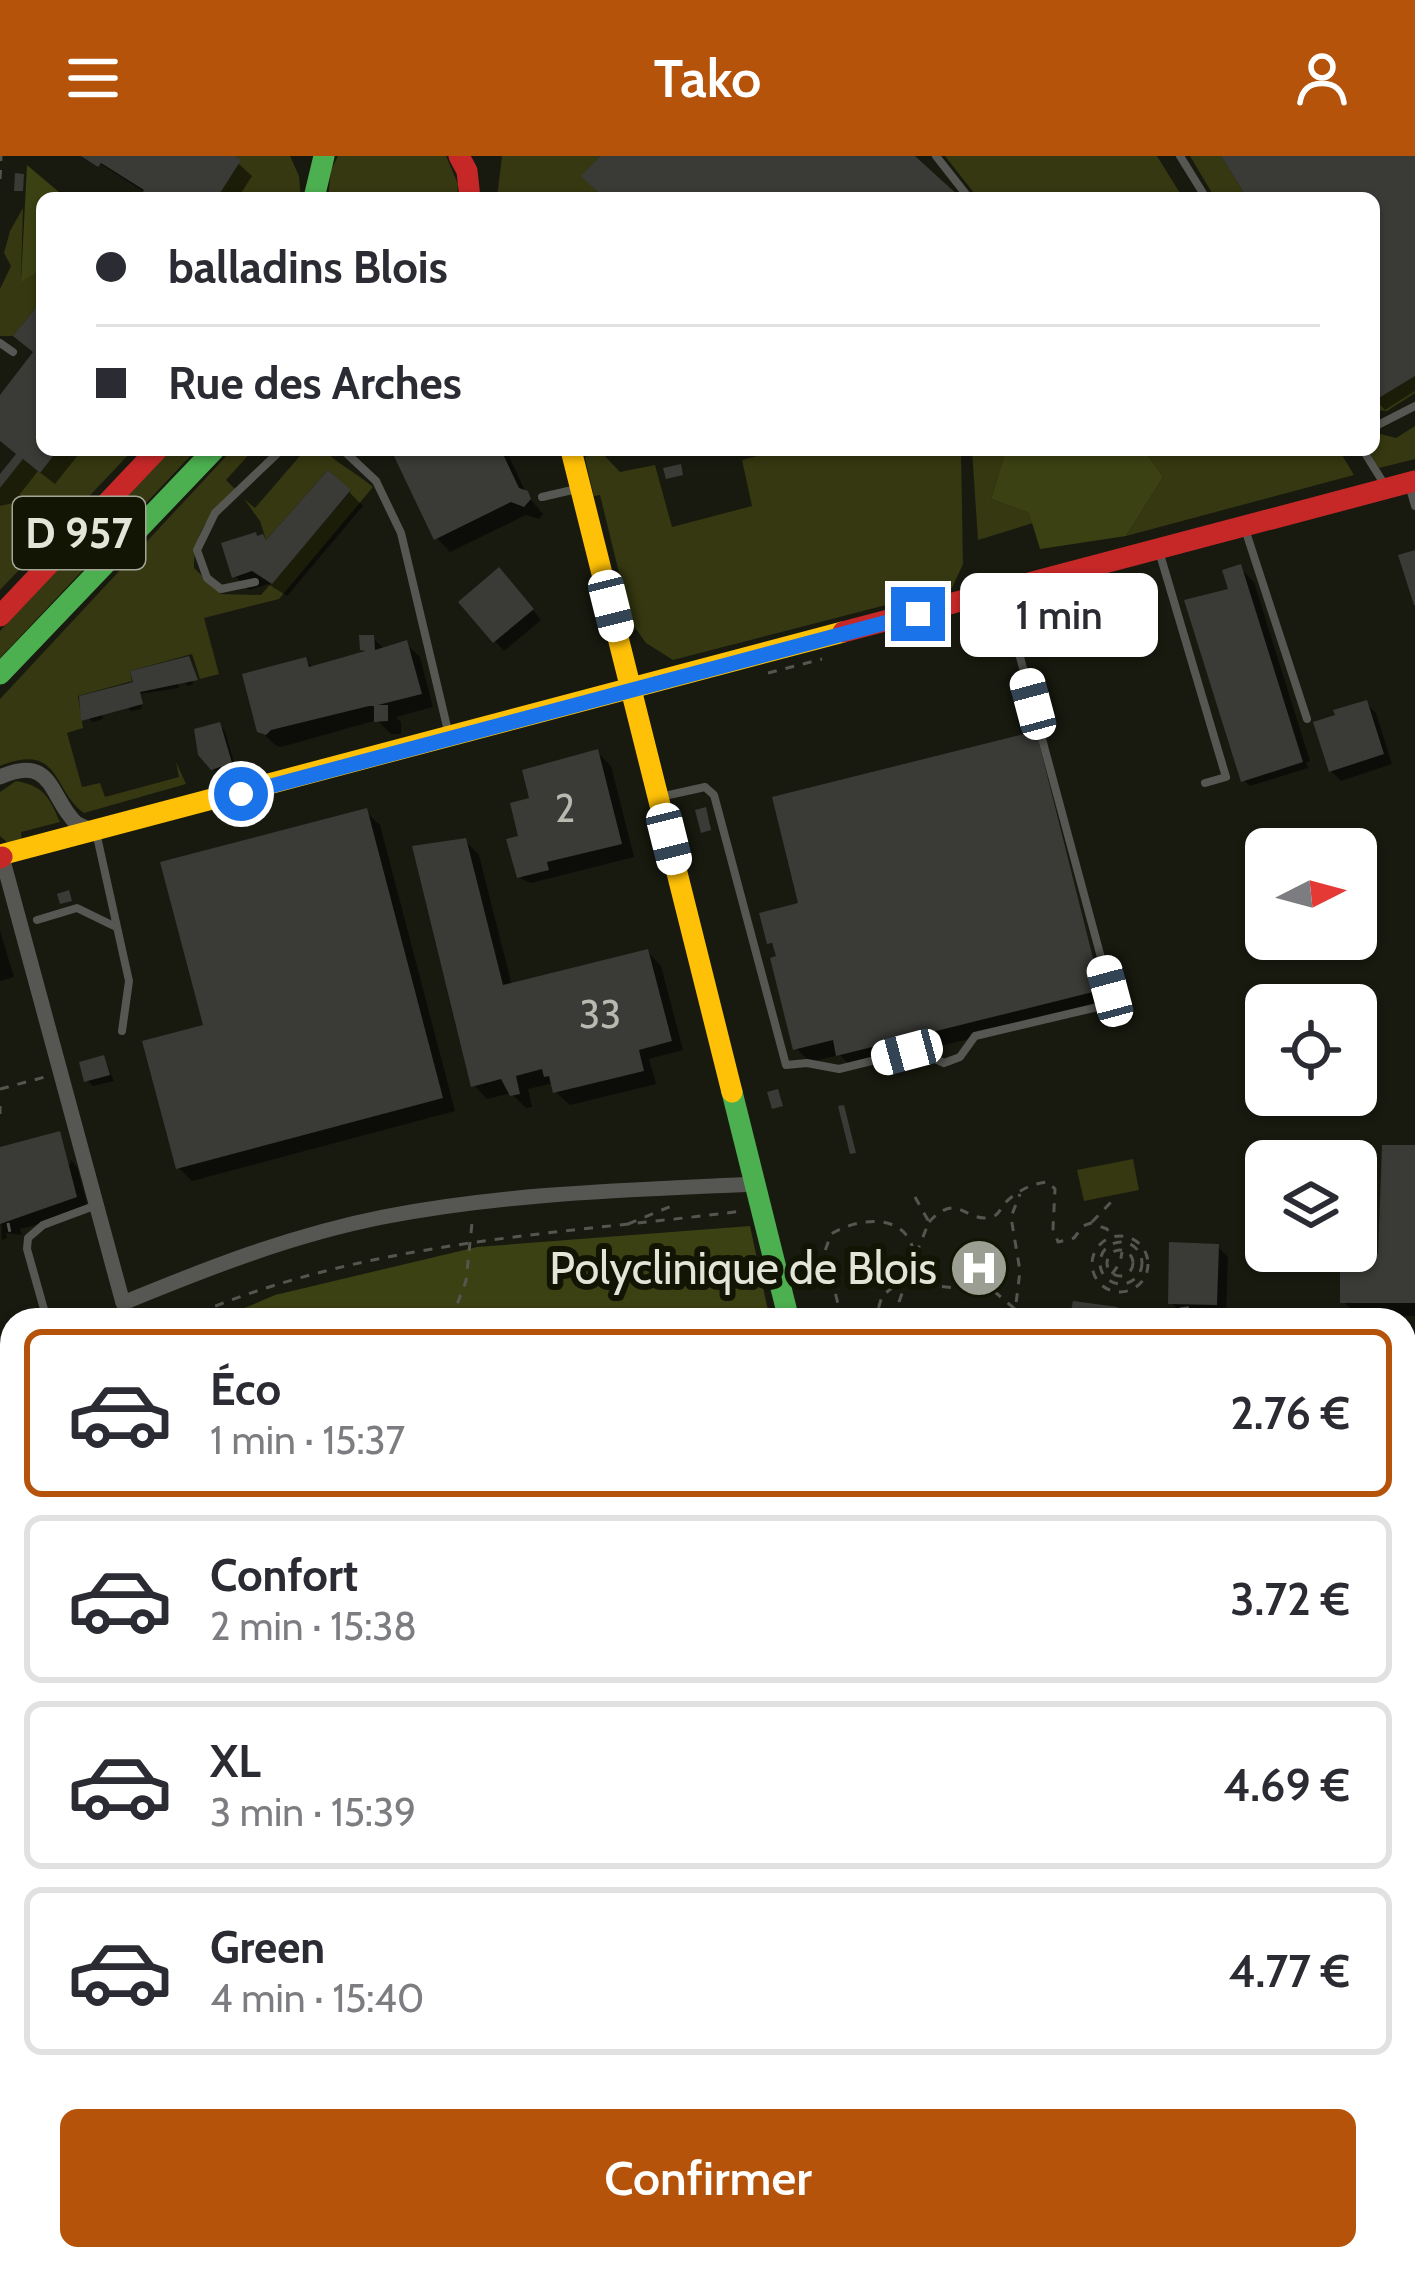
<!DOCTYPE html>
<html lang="fr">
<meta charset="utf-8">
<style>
body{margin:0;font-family:Cabin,sans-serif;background:#f7f7f7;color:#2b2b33;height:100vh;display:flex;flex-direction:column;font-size:45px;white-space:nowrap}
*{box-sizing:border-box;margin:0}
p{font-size:39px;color:#7c7c81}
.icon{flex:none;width:66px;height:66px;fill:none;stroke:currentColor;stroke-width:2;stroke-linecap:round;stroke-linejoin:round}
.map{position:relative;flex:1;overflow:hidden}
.drawer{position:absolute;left:0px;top:1152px;width:1416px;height:963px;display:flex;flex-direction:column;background:#fff;border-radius:36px 36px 0 0;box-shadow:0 3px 9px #0004}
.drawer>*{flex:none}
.guide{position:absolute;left:36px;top:36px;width:1344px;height:264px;border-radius:18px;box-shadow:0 3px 9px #0004;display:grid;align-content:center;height:264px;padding:0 60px;background:#fff}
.needle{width:78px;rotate:84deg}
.fabs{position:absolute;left:1245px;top:672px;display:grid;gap:24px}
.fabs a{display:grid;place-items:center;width:132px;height:132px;border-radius:18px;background:#fff;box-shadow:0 3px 9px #0004;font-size:60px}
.end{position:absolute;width:54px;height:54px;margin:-27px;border:15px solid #1a73e8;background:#fff;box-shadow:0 0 0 6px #fff}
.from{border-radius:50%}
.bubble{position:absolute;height:84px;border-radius:18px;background:#fff;box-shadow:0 3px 9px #0004;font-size:39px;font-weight:600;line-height:84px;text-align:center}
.car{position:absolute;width:36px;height:72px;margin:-36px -18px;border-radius:15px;box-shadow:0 0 9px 3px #0007;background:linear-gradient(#fff 24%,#345 0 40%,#fff 0 76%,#345 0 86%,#fff 0)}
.guide b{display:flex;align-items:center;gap:42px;height:114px;font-size:45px}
.guide b+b{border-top:3px solid #e1e1e2}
.guide i{width:30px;height:30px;background:#2b2b33}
ul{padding:21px 0 0;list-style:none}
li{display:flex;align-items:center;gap:36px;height:168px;margin:0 24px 18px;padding:0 36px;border:6px solid #e1e1e2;border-radius:18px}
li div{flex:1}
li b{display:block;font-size:45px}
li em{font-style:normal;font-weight:600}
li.current{border-color:#b45309}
li>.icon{width:108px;height:108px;stroke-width:1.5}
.action{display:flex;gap:24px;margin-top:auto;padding:24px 60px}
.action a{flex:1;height:138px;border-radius:18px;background:#b45309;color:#fff;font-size:48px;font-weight:600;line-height:138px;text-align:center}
header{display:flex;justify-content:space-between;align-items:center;height:156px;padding:0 60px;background:#b45309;color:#fff;font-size:54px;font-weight:600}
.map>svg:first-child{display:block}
</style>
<header><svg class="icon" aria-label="menu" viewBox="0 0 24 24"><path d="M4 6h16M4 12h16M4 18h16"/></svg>Tako<svg class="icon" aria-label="person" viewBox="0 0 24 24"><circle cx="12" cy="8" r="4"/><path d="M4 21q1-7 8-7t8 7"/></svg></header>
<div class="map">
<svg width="1415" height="2113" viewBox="0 0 1415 2113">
<rect width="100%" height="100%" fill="#181a0f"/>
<g fill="#353810">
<path d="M 235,0 L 290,0 L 299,20 L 301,42 L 217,42 L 240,4 Z"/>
<path d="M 338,0 L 446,0 L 458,28 L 457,42 L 328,42 L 331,14 Z"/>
<path d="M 502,0 L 600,0 L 582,20 L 604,42 L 497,42 Z"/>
<path d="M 945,0 L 1157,0 L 1183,42 L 978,42 Z"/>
<path d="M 1190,0 L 1221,0 L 1247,42 L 1215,42 Z"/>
<path d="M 23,52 L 21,124 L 42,113 L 42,144 L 13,180 L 0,180 L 0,133 L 11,110 L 4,97 L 10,75 Z"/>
<path d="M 1415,220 L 1415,237 L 1387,255 L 1374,254 L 1374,245 Z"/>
<path d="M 1415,270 L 1415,303 L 1379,312 L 1369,296 L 1374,294 L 1374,282 L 1381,278 L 1396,282 Z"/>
<path d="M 58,294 L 133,294 L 0,434 L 0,332 L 23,303 L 40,317 Z"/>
<path d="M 170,294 L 196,294 L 0,502 L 0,475 Z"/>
<path d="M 232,294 L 253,294 L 226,324 L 235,333 C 210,358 194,375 194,412 L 221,438 L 261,439 L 351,335 L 328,314 L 266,384 L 260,365 L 244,343 L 255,352 L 305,294 L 316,294 L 323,300 L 327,297 C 343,311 358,318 373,331 L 279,443 L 204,462 L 219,518 L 200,523 L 192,498 L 130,515 L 132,525 L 78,540 L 83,572 L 67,577 L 82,631 L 100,627 L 105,641 L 179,621 L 176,606 L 186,628 L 84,657 C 53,636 61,585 0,610 L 0,543 Z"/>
<path d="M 591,294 L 602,297 L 620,316 L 655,309 L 672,371 L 752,350 L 742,304 L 780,294 L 961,294 L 963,408 L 952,432 L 673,504 L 646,487 L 631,466 L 600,339 L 594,340 L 585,302 Z"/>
<path d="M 972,294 L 1006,294 L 991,343 L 1029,357 L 1033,367 L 978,384 Z"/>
<path d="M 1144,294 L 1339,294 L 1354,319 L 1126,380 L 1163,321 Z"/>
<path d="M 16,625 C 44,630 49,641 60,666 L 21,676 L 22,688 L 8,687 L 0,680 L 0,636 Z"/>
<path d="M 1133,1003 L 1139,1034 L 1084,1045 L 1077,1014 Z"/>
<path d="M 0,1440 L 12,1447 L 12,1584 L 0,1574 Z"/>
<path d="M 0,1616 L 12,1626 L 12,1863 L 0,1878 Z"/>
<path d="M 20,2103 L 35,2109 L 40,2103 L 97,2103 L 95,2113 L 12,2113 Z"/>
<path d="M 350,2103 L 590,2103 L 602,2113 L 362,2113 Z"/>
<path d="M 642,2103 L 827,2103 L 840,2113 L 654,2113 Z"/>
<path d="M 906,2103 L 992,2103 L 999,2108 L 1006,2103 L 1250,2103 L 1249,2113 L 919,2113 Z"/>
</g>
<g fill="#3c4113">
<path d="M 27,9 L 66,42 L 42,42 L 42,113 L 21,126 Z"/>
<path d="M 1006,294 L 1144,294 L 1163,321 L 1126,380 L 1040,393 L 1029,357 L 991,343 Z"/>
<path d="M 750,1070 L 770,1164 L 217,1164 L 275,1139 L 477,1091 Z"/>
<path d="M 12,1252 L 12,1329 L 0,1323 L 0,1257 Z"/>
<path d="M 1404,1873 L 1415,1882 L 1415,1958 L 1404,1970 Z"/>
<path d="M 1404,1998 L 1415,2006 L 1415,2113 L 1249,2113 L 1250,2103 L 1404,2103 Z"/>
</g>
<path fill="#545b1d" d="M 1097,461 L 1102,489 L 1071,497 L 1064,470 Z"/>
<g fill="#0007" fill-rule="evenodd">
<path d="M 88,0 L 230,0 L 252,20 L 238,42 L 143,42 L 146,37 Z"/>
<path d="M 1225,0 L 1415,0 L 1415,235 L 1385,254 L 1374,242 L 1374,42 L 1251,42 Z"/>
<path d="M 42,149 L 42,294 L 82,294 L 55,328 L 38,315 L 13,347 L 0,350 L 0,323 L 19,299 L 0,285 L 0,244 L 36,198 Z"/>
<path d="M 394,294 L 506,294 L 527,339 L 543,358 L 539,363 L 526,359 L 450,396 L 437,382 Z"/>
<path d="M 349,336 L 363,350 L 287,440 L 268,428 L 249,434 L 235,420 L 267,387 Z"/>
<path d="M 1240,412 L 1254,426 L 1310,605 L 1306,607 L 1308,612 L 1250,630 L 1244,624 L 1232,435 Z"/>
<path d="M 530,450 L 541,464 L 504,495 L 495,485 Z"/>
<path d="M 362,482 L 373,482 L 385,494 L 406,488 L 420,501 L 433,551 L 396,561 L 401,566 L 401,578 L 391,578 L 377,564 L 281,591 L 275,589 L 260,574 L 305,504 L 314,513 L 363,498 Z"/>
<path d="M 188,503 L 193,528 L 188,530 L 175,517 L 179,532 L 139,538 L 142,553 L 131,555 L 120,544 L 102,558 L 103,563 L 93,566 L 86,560 L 136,528 Z"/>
<path d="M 1366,547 L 1376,557 L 1392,608 L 1341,625 L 1331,615 Z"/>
<path d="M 219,569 L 225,575 L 236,613 L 220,618 L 208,609 Z"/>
<path d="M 1035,578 L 1049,592 L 1113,847 L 853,912 L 840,899 L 810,906 L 796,892 L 777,794 L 770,787 L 802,749 ZM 1037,590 L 1043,590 L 1108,848 L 1102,849 Z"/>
<path d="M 597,596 L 611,610 L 634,701 L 531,727 L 521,723 L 522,682 L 533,644 Z"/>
<path d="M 366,656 L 380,669 L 455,955 L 192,1025 L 178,1011 L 207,871 Z"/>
<path d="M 465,685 L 479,699 L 512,830 L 648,796 L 661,810 L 683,894 L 649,903 L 656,928 L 570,949 L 556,936 L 554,927 L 528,933 L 532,951 L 526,952 L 511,937 L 487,943 L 474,929 Z"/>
<path d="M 0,775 L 14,821 L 0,825 Z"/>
<path d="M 104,902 L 114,925 L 93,930 L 87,924 Z"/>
<path d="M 1415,992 L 1415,1160 L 1357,1159 L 1343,1145 L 1381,1101 Z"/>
<path d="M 0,995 L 65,1009 L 71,1008 L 70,1003 L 77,1011 L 89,1055 L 20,1073 L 22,1079 L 6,1077 L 7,1082 L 2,1084 Z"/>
<path d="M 1218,1091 L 1228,1101 L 1226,1158 L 1181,1157 L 1171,1147 Z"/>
<path d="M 1404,1507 L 1415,1518 L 1415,1554 L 1408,1562 L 1404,1558 Z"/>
<path d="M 149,2103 L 306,2103 L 319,2113 L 147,2113 Z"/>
</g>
<g fill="#3a3a37">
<path d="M 81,0 L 235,0 L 241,4 L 217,42 L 139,42 L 144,34 L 101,7 L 98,11 Z"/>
<path d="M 600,0 L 915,0 L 961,42 L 604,42 L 581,20 Z"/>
<path d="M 1221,0 L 1415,0 L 1415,220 L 1374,245 L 1374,42 L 1247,42 Z"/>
<path d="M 15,17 L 24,18 L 23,35 L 14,35 Z"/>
<path d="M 42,144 L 42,294 L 58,294 L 40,317 L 23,303 L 0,332 L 0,318 L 16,298 L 0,285 L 0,239 L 33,196 L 13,180 Z"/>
<path d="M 391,294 L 501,294 L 519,332 L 528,335 L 531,343 L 524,351 L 511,346 L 434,384 Z"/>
<path d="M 681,308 L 683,319 L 666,323 L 663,312 Z"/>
<path d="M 328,314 L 351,334 L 272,428 L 252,415 L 232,422 L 221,387 L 256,376 L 257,380 L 263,378 L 266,384 Z"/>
<path d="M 1415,394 L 1415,449 L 1414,449 L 1398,399 Z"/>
<path d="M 1241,408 L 1303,606 L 1241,626 L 1184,444 L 1228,433 L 1222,414 Z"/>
<path d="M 499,411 L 534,453 L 493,487 L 458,446 Z"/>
<path d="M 359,479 L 374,479 L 375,494 L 407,484 L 422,538 L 378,549 L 388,549 L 388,565 L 374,566 L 374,550 L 369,550 L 271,574 L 266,579 L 257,576 L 242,518 L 306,501 L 309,511 L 365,495 L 360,494 Z"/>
<path d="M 189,500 L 198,524 L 140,536 L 143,548 L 81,565 L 79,540 L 133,526 L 130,515 Z"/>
<path d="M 1367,544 L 1384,598 L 1329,616 L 1313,566 L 1335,559 L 1333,554 Z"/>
<path d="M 220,566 L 232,607 L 211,614 L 198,599 L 194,573 Z"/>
<path d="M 1036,575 L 1101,834 L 836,900 L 833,884 L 793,894 L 770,802 L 776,800 L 772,787 L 767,788 L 759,757 L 798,747 L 772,641 Z"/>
<path d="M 598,593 L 622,688 L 547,706 L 549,714 L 517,722 L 506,683 L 518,680 L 510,647 L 529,642 L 522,614 Z"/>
<path d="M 706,651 L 711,674 L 701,677 L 695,654 Z"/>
<path d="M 367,652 L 443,942 L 176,1013 L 142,885 L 203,869 L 160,706 Z"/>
<path d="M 466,682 L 503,829 L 648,793 L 672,885 L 639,894 L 644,915 L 553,937 L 549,920 L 544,921 L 542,913 L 516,920 L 520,938 L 510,940 L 501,923 L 471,931 L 412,690 Z"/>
<path d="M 69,734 L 72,745 L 60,748 L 57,738 Z"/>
<path d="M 104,899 L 110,919 L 84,926 L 79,906 Z"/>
<path d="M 778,933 L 783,950 L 772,953 L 767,936 Z"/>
<path d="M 844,949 L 856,997 L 850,998 L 838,950 Z"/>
<path d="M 60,975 L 77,1041 L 0,1068 L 0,991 Z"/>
<path d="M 1382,989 L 1415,989 L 1415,1147 L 1340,1147 L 1340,1096 L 1378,1098 Z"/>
<path d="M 1169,1086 L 1219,1088 L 1217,1149 L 1168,1148 Z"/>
<path d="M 1073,1145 L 1118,1151 L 1116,1164 L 1069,1164 Z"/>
<path d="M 1404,1566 L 1415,1573 L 1415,1638 L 1404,1632 Z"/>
<path d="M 1415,1678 L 1415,1752 L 1404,1749 L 1404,1687 Z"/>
<path d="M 12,1863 L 12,2023 L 6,2031 L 0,2026 L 0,1878 Z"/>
<path d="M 145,2103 L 194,2103 L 187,2113 L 143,2113 Z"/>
<path d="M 212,2103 L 311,2103 L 324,2113 L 205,2113 Z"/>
</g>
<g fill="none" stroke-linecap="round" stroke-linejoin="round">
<g stroke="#545650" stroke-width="3" stroke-dasharray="9 9" stroke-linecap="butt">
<path d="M 0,23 L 1,0"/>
<path d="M 768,517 L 822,503"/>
<path d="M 0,933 L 45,921"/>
<path d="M 0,950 L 0,958"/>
<path d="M 915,1041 L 929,1066 L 916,1098"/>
<path d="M 929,1066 C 959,1034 965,1068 992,1061 C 999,1059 1000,1053 1005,1047 C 1017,1035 1032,1027 1048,1026 L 1055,1033 L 1053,1073 L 1058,1086 L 1074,1082 L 1083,1070 L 1091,1067 L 1107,1073 L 1112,1080"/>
<path d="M 1092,1066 L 1112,1045 L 1112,1040"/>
<path d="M 8,1067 L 11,1082"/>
<path d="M 628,1068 L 674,1049"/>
<circle cx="1120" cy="1108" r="28"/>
<circle cx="1121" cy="1107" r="21"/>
<circle cx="1120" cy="1107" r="13"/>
<path d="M 917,1107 C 931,1143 959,1128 988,1130 L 1016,1154"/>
<path d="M 1112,1118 L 1120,1107 L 1122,1096"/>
<path d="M 182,1164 C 359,1085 553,1079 743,1055"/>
<path d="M 451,1164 L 466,1125 L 472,1067"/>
<path d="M 842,1164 L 825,1095 L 831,1078 C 868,1056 920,1060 914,1114 L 882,1140 L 875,1164"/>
<path d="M 898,1164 L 899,1146 L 907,1123"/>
<path d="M 985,1164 L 1014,1154"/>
<path d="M 1014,1164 L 1020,1115 L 1011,1061 L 1020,1038"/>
<path d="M 1166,1164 L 1179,1153 L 1195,1151 L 1195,1164"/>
<path d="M 0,1246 L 12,1240"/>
</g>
<g stroke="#565752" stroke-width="8">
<path d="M 936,0 L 969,42"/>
<path d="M 1180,0 L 1206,42"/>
<path d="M 0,187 L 13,196"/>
<path d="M 1374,271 L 1415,250"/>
<path d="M 343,294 L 376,325 L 401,377 L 448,575"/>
<path d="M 1363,294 L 1386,331"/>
<path d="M 1409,329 L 1415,350"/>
<path d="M 542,341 L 581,332"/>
<path d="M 1245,373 L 1307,563"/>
<path d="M 1159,395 L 1226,621 L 1205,627"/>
<path d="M 255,426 L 221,433 L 207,422 L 197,394 L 215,357 L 281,294"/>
<path d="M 660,641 L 705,631 L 714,639 L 786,909 L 807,907 L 839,913 L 916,894 L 944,907 L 960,901 L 975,880 L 1102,850 L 1110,842 L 1110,835 L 1003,438"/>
<path d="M 96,676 L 129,825 L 122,875"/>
<path d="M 37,764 L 77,752 L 116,771"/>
<path d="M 47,1164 L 27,1093 L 28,1082 L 43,1069 L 94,1050"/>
<path d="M 329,2103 L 341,2113"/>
<path d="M 118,2113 L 119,2103"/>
</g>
<g stroke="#565752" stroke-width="15">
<path d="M 0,621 C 53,597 50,642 75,666 C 77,668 90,674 93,675"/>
<path d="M 2,701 L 123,1147 C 208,1112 292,1079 383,1061 C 506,1037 630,1034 755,1028"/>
<path d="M 1404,1187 L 1415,1187"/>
<path d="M 0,1588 L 12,1598"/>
<path d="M 619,2103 L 631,2113"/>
</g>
<g stroke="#4caf50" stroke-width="21">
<path d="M 314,42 L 324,0"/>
<path d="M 0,518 L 214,294"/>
<path d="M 732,936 L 789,1164"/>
<path d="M 0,1420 L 12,1428"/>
</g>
<g stroke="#ffc107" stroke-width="21">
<path d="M 571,294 L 732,936"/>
<path d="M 0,699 L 843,476"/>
<path d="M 0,1404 L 12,1411"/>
<path d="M 887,2103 L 899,2113"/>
</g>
<g stroke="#c62828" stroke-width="21">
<path d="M 459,0 L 467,15 L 470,42"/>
<path d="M 0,460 L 157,294"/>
<path d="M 843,476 L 1415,325"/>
<path d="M 0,702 L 2,701"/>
<path d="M 1404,1845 L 1415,1854"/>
<path d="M 859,2103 L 871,2113"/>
</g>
</g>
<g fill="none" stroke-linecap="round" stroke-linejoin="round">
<path stroke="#1a73e8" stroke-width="15" d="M 241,638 L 918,458"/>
</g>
<defs>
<g id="hospital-disc" transform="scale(3)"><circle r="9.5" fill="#9b9e92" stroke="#131504"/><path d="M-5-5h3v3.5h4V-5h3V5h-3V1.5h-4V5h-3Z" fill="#fff"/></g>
</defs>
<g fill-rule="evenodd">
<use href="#hospital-disc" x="979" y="1112"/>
</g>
<g text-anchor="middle" stroke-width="12" stroke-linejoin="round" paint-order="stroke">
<g font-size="39" fill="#b8bab0">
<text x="565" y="666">2</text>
<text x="600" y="872">33</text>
</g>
<rect fill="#131504" stroke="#a4a798" stroke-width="3" x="13" y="341" width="132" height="72" rx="9"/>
<g font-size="42" font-weight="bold" fill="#e2e5d8">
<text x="79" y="392">D 957</text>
</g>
<g font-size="45" fill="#e2e5d8" stroke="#131504" text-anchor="end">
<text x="937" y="1128">Polyclinique de Blois</text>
</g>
</g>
</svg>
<div class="fabs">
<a><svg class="needle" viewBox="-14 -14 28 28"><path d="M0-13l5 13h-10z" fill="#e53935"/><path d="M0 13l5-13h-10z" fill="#7c7c81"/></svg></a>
<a><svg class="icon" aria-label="locate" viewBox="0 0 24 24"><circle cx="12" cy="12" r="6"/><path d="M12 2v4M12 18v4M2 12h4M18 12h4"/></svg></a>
<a><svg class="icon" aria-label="layers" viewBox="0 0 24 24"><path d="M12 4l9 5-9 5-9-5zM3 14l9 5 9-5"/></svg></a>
</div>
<i class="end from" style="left:241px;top:638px"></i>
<i class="end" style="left:918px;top:458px"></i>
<div class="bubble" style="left:960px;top:417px;width:198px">1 min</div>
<i class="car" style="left:611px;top:450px;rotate:166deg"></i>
<i class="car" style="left:1033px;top:548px;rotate:345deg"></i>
<i class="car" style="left:669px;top:683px;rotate:166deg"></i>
<i class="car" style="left:1110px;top:835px;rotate:345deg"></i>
<i class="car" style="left:907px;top:896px;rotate:255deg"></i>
<div class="guide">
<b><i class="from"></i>balladins Blois</b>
<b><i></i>Rue des Arches</b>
</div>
<section class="drawer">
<ul>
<li class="current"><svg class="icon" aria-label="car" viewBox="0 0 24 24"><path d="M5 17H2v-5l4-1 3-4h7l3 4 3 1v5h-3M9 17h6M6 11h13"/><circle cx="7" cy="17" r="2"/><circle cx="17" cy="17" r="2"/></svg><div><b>Éco</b><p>1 min · 15:37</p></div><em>2.76 €</em></li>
<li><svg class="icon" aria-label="car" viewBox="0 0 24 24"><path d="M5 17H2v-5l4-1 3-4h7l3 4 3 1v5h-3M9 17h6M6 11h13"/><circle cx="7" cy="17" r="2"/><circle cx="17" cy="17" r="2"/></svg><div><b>Confort</b><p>2 min · 15:38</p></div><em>3.72 €</em></li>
<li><svg class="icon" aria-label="car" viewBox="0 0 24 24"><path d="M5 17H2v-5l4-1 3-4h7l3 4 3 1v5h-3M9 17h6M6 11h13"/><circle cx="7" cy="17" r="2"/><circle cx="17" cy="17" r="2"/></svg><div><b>XL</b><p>3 min · 15:39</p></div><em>4.69 €</em></li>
<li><svg class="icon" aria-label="car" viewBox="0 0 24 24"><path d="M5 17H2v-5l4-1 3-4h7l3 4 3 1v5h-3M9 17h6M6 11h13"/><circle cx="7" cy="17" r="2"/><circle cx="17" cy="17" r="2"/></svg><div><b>Green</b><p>4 min · 15:40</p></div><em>4.77 €</em></li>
</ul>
<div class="action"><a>Confirmer</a></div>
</section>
</div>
